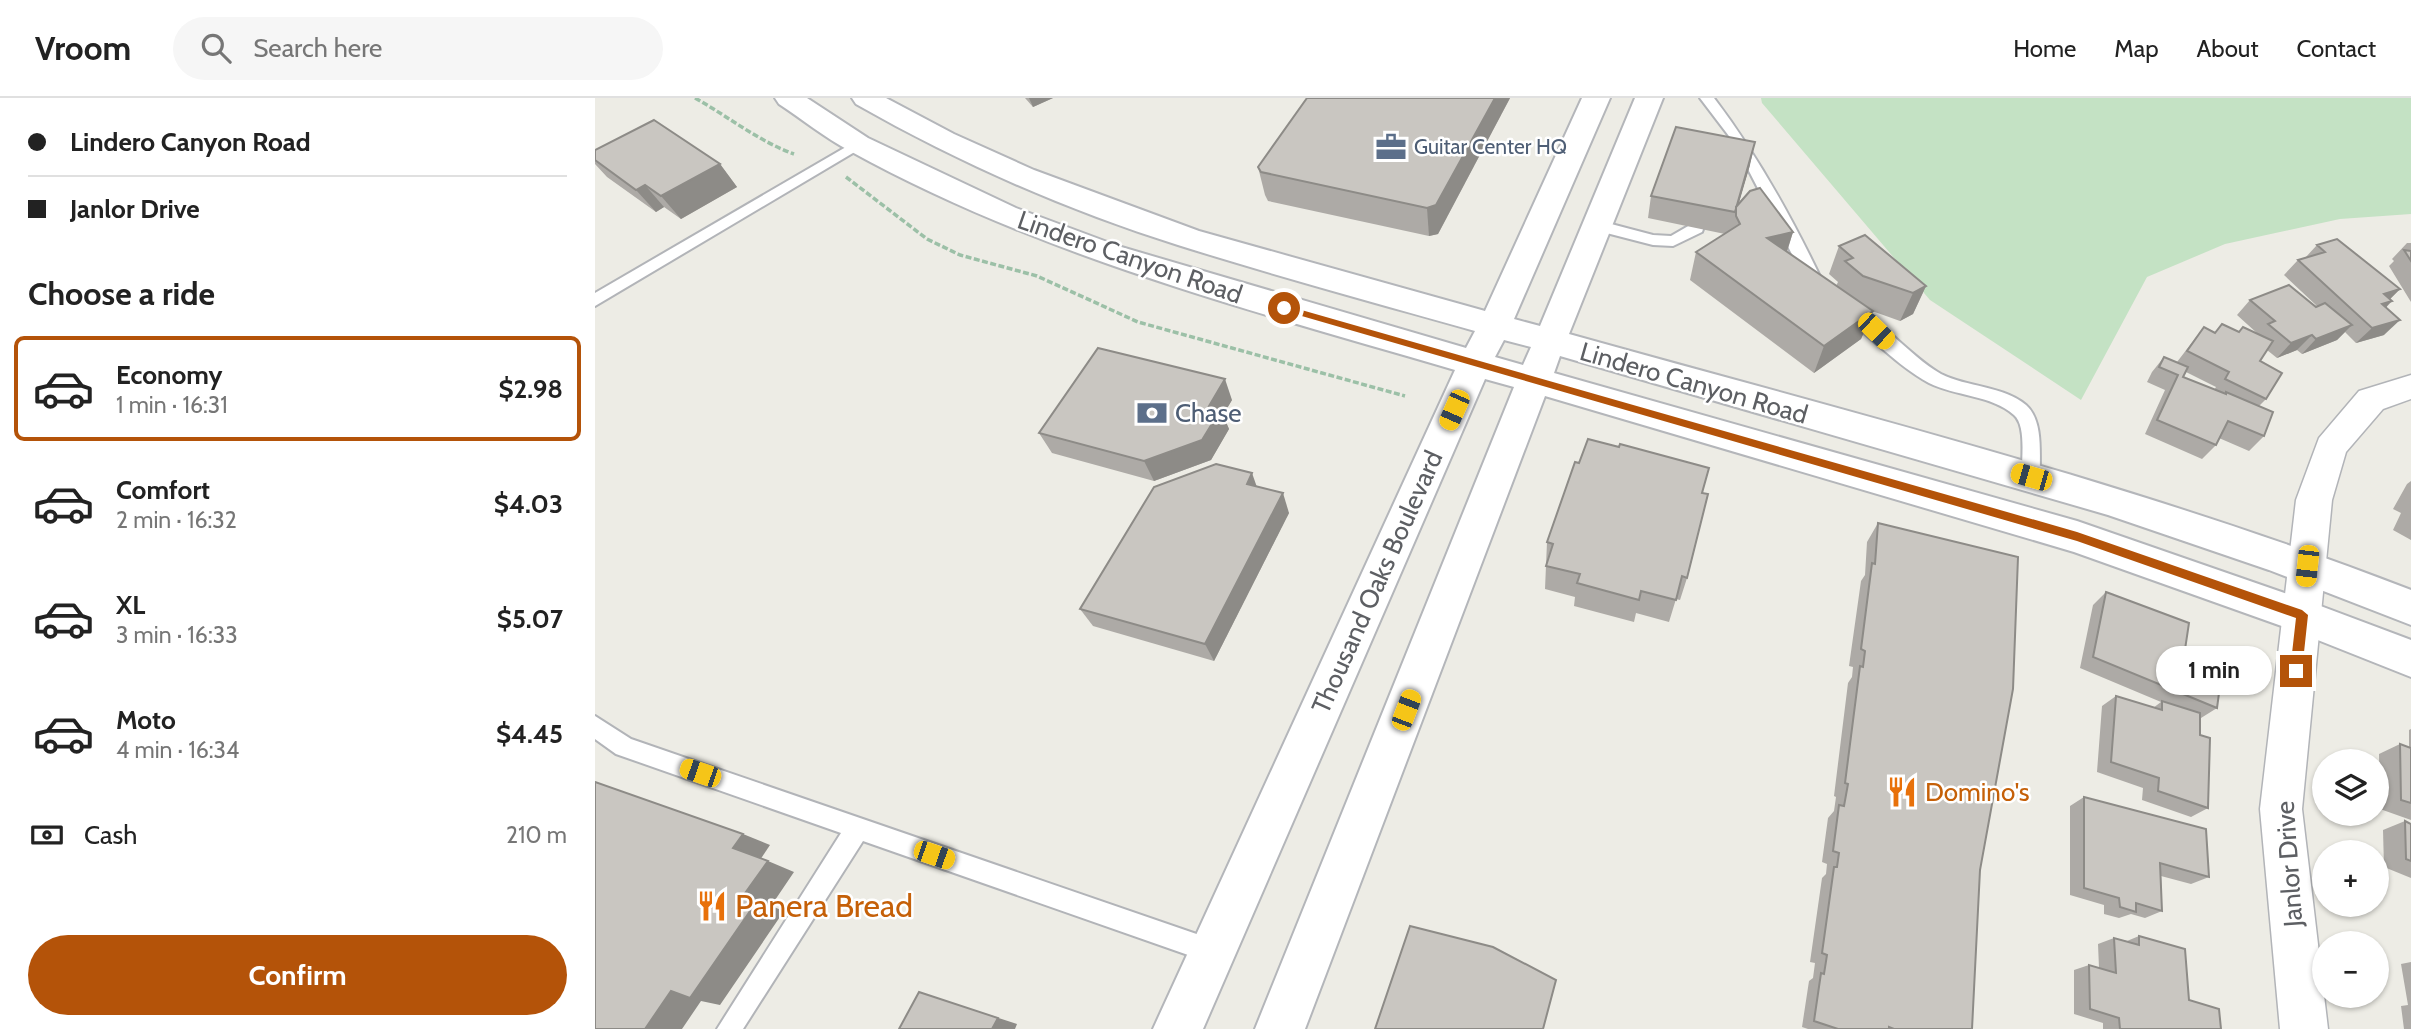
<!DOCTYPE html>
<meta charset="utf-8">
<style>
body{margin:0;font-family:Cabin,sans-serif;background:#f6f6f6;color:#222;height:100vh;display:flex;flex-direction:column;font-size:26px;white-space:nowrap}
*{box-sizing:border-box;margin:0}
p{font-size:23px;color:#767676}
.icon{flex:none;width:38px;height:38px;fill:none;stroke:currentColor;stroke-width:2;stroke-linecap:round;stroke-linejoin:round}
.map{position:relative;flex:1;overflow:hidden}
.details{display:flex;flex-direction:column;background:#fff;width:595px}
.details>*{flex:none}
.top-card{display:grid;align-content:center;height:154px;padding:0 28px;background:#fff}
.tools{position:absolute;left:1717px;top:651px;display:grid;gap:14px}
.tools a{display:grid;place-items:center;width:77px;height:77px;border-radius:50%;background:#fff;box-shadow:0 2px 5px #0004;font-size:35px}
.end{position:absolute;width:32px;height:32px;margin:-16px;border:9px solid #b45309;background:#fff;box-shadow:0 0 0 4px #fff}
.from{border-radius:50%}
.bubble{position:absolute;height:49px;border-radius:24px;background:#fff;box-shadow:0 2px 5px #0004;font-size:23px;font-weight:700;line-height:49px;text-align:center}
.car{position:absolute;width:21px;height:42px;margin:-21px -10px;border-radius:9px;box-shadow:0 0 5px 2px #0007;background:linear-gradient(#f5c518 24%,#345 0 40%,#f5c518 0 76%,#345 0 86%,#f5c518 0)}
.top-card b{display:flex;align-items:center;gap:24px;height:66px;font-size:26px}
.top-card b+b{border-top:2px solid #e0e0e0}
.top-card i{width:18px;height:18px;background:#222}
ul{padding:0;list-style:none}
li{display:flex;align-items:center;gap:21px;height:105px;margin:0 14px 10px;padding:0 14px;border:4px solid transparent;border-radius:10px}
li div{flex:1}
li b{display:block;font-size:26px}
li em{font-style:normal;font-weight:700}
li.current{border-color:#b45309}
li>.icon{width:63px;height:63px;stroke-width:1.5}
h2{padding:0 28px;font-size:32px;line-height:84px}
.pay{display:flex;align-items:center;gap:18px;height:77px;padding:0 28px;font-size:26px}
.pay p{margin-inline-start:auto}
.action{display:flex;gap:14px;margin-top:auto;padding:14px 28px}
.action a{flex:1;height:80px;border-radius:42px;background:#b45309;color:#fff;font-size:28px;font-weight:700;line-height:80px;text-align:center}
header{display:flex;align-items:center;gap:42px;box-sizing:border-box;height:98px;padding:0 35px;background:#fff;border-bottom:2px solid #e0e0e0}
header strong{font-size:33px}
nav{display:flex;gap:38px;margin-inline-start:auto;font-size:24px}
.search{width:490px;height:63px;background:#f6f6f6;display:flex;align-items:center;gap:18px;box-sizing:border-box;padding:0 24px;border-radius:38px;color:#767676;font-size:26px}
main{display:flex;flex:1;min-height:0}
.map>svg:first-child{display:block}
</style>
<header>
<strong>Vroom</strong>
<div class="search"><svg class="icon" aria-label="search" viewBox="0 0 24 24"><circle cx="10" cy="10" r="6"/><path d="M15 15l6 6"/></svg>Search here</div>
<nav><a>Home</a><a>Map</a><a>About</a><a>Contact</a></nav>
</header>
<main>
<section class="details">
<div class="top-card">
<b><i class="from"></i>Lindero Canyon Road</b>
<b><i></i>Janlor Drive</b>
</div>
<h2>Choose a ride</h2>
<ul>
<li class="current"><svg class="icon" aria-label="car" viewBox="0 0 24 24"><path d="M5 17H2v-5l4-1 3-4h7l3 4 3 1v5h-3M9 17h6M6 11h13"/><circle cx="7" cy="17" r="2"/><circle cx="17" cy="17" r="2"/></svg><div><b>Economy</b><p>1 min · 16:31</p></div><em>$2.98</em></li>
<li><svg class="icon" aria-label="car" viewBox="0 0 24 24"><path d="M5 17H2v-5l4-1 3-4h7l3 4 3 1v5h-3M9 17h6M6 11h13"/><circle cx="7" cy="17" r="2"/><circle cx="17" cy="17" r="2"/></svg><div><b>Comfort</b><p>2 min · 16:32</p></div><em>$4.03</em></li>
<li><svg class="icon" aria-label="car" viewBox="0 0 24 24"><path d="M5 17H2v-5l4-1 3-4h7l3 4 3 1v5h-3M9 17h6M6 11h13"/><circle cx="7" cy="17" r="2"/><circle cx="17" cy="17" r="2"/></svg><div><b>XL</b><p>3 min · 16:33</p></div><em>$5.07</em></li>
<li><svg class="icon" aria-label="car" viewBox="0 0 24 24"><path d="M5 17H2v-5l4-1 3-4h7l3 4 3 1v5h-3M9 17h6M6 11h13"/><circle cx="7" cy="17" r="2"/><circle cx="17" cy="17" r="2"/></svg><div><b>Moto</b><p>4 min · 16:34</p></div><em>$4.45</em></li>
</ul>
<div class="pay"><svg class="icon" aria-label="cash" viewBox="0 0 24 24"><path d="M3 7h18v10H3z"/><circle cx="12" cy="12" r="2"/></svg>Cash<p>210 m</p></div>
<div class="action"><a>Confirm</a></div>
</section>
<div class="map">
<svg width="1816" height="931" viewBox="0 0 1816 931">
<rect width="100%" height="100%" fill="#edece5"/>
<path fill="#c4e2c4" d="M 1166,0 L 1816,0 L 1816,116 L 1745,121 L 1630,146 L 1552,179 L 1486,302 L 1335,202 L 1167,5 Z"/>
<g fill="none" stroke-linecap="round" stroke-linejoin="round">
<g stroke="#b2b4b8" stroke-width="4">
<g id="lane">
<path d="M 1105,0 L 1119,0 C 1163,58 1199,123 1230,189 L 1228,193 L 1216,193 L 1140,46 Z"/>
<path d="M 263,42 L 268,43 L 268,49 L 0,208 L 0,195 Z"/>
<path d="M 1110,102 L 1117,107 L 1107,134 L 1078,148 L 1058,147 L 996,131 L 993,127 L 1001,122 L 1058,137 L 1076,138 L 1095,127 L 1103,107 Z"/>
<path d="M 1251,206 C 1281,215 1314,258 1346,276 C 1371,289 1409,288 1431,307 C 1449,323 1444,357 1445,379 L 1442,384 L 1436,386 L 1430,384 L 1427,379 C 1426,363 1432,328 1419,317 C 1397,297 1359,298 1334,285 C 1301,267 1276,238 1245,216 L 1243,212 Z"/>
<path d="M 0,618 L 36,641 L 616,841 L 624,845 L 628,853 L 624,861 L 616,865 L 268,743 L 148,931 L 122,931 L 246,735 L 21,656 L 0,641 Z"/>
</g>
</g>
<g stroke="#b2b4b8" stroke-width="3">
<path id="street" d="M 1816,277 L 1816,301 L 1788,311 L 1751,354 L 1737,402 L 1707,711 L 1733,931 L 1685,931 L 1665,711 L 1701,402 L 1724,340 L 1764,293 Z"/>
</g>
<g stroke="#b4b6ba" stroke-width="4">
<path id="secondary" d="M 180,0 L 212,0 L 273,40 L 421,110 L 523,148 L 871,250 L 880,233 C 781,205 681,178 583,147 C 471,112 363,64 261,6 L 257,0 L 291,0 L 359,36 L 439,72 L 604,133 L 890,213 L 987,0 L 1015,0 L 919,221 L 945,228 L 1040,0 L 1068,0 L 974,236 C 1257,315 1542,386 1816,492 L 1816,527 L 1674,472 L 1513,417 L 965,258 L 959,275 L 1482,423 L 1707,501 L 1816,542 L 1816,579 L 1695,531 L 1479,454 L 950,298 L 710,931 L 660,931 L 919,289 L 890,281 L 608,931 L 558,931 L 860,272 C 655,212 443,157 255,53 C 230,40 207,21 184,6 ZM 909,242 L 936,249 L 928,267 L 900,259 Z"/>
</g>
<g stroke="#9cc0a7" stroke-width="3.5" stroke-dasharray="6 2.5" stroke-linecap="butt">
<path d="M 100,0 C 134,19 163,43 199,56"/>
<path d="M 251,79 L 332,141 L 365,157 L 442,178 L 543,224 L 810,298"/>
</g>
<use href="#lane" fill="#fff" fill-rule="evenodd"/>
<use href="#street" fill="#fff" fill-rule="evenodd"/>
<use href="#secondary" fill="#fff" fill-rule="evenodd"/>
</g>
<g fill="#adaaa6" fill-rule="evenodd">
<path d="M 430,0 L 458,0 L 438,9 Z"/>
<path d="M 915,0 L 843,136 L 834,138 L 673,103 L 670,97 L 663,69 Z"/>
<path d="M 0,52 L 125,66 L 142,89 L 86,121 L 69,109 L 61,114 L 12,79 L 0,66 Z"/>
<path d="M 1155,67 L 1143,106 L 1198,134 L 1192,154 L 1241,188 L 1243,184 L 1234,176 L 1244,148 L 1331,188 L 1318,216 L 1305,223 L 1277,213 L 1278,213 L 1266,241 L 1219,275 L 1095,182 L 1101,154 L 1130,136 L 1053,120 L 1056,98 Z"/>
<path d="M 1812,145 L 1816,145 L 1816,204 L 1794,168 L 1799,163 L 1797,161 Z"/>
<path d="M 1722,147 L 1805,191 L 1795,201 L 1791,210 L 1789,237 L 1761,245 L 1750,234 L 1742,242 L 1707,256 L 1702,252 L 1682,260 L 1672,252 L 1665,263 L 1671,301 L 1664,308 L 1669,338 L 1654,353 L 1624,340 L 1621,347 L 1607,361 L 1550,336 L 1570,292 L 1552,284 L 1557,274 L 1569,259 L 1582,264 L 1609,229 L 1620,234 L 1627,226 L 1644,234 L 1648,229 L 1663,236 L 1642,217 L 1655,202 L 1722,208 L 1689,177 L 1703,162 L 1710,160 ZM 1591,274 L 1621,289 L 1619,292 L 1588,279 Z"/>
<path d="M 637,302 L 628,317 L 634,331 L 616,362 L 559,383 L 457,355 L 444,335 Z"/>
<path d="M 1816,383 L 1816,442 L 1798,432 L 1806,415 L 1798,411 L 1812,386 Z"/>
<path d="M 662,388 L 694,415 L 619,563 L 498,528 L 485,511 Z"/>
<path d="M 1107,395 L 1092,480 L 1085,502 L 1081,501 L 1074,524 L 1041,515 L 1039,524 L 979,508 L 980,499 L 950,491 L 952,444 Z"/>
<path d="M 1283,425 L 1385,772 L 1377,931 L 1213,931 L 1207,929 L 1214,883 L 1218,880 L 1220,865 L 1215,864 L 1227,780 L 1231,776 L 1232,766 L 1227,764 L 1233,720 L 1239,713 L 1241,699 L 1239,698 L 1253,585 L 1257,579 L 1258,569 L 1254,568 L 1266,483 L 1270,477 L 1272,444 Z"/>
<path d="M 1511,494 L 1589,558 L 1622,610 L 1606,620 L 1605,620 L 1605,637 L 1613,710 L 1596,719 L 1547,702 L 1548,690 L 1502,674 L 1507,608 L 1521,598 L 1558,610 L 1566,604 L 1485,570 L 1498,507 Z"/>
<path d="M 1816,631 L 1816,722 L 1785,711 L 1784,656 L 1805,646 L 1814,650 L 1814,632 Z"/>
<path d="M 1489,699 L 1614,779 L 1596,786 L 1566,778 L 1567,813 L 1550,820 L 1536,816 L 1524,820 L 1509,816 L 1509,807 L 1475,797 L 1475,708 Z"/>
<path d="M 1810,723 L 1816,726 L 1816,780 L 1789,769 L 1788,732 Z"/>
<path d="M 1544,838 L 1594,902 L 1626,931 L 1508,931 L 1508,925 L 1479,916 L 1479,872 L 1494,867 L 1504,870 L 1503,846 L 1519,840 L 1532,843 Z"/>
<path d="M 1816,864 L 1816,931 L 1809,931 L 1806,908 L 1813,907 L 1806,866 Z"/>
</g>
<g fill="#8d8b87">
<path d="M 434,0 L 458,0 L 438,9 Z"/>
<path d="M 900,0 L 915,0 L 843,136 L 834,138 L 832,110 Z"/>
<path d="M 1160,44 L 1155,67 L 1141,115 L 1141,110 Z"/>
<path d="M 125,66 L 142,89 L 86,121 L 66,98 Z"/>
<path d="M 50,87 L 69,109 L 61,114 L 41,92 Z"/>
<path d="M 1198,134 L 1189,162 L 1172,140 Z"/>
<path d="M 1331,188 L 1318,216 L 1305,223 L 1318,195 Z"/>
<path d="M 1805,191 L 1791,205 L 1797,203 L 1782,219 L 1789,196 Z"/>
<path d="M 1278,213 L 1266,241 L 1219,275 L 1229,248 Z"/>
<path d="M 1805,222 L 1789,237 L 1761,245 L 1777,230 Z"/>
<path d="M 1757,227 L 1742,242 L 1707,256 L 1721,241 Z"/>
<path d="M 1717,237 L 1702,252 L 1682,260 L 1696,245 Z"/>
<path d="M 630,281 L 637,302 L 628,317 L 634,331 L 616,362 L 559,383 L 549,363 L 614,308 Z"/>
<path d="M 657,375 L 664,395 L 652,386 Z"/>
<path d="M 688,395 L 694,415 L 619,563 L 610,546 Z"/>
<path d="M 148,736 L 175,747 L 165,762 L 138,750 Z"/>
<path d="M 173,763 L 199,774 L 176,808 L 189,813 L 125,907 L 106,903 L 87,931 L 50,931 L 76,893 L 148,798 Z"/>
<path d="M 324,894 L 422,926 L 420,931 L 397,931 Z"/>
</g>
<g fill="#c9c6c1" stroke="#8d8b87" stroke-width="2">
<path d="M 712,0 L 900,0 L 841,107 L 832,110 L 666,74 L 663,69 Z"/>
<path d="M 59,22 L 125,66 L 66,98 L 50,87 L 41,92 L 0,62 L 0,52 Z"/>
<path d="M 1081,29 L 1160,44 L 1140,114 L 1056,98 Z"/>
<path d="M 1165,90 L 1198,134 L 1172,140 L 1278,213 L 1229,248 L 1101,154 L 1145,126 L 1141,118 L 1141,109 L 1155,93 Z"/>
<path d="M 1270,137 L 1331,188 L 1318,195 L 1268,178 L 1250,163 L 1258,160 L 1244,148 Z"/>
<path d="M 1742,141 L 1805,191 L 1789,196 L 1797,203 L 1787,206 L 1805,222 L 1777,230 L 1703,162 L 1730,154 L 1722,147 Z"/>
<path d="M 1809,152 L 1816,153 L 1816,163 Z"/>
<path d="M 1694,187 L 1721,209 L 1730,205 L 1757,227 L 1721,241 L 1717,237 L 1696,245 L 1673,226 L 1680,223 L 1655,202 Z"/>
<path d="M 1627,226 L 1644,234 L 1648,229 L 1678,243 L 1665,263 L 1687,275 L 1671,301 L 1630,281 L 1634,274 L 1592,253 L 1609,229 L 1620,235 Z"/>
<path d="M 503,250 L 630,281 L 614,308 L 626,311 L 607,342 L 549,363 L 444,335 Z"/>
<path d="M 1569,259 L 1593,269 L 1588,279 L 1631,296 L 1631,294 L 1678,314 L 1669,338 L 1633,323 L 1621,347 L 1562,322 L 1583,277 L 1564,269 Z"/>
<path d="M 993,341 L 1024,349 L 1025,346 L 1114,370 L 1107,395 L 1113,396 L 1092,480 L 1087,478 L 1081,502 L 1046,493 L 1044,502 L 982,485 L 985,476 L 951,468 L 958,446 L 952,444 L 980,364 L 984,365 Z"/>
<path d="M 621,366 L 657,375 L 652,386 L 688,395 L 610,546 L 485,511 L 559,389 Z"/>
<path d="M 1283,425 L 1423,459 L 1418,591 L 1385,772 L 1377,931 L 1299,931 L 1294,929 L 1294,931 L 1243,931 L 1219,923 L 1226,875 L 1229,876 L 1232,857 L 1227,855 L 1239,769 L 1242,769 L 1244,755 L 1238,753 L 1244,707 L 1249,708 L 1253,686 L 1250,685 L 1265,568 L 1268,569 L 1270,553 L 1266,551 L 1277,465 L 1280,466 Z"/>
<path d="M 1511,494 L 1594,525 L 1589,558 L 1627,573 L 1622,610 L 1498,559 Z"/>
<path d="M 1521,598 L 1567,612 L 1567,603 L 1605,615 L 1605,637 L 1615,640 L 1613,710 L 1563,693 L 1564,680 L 1516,664 Z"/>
<path d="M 1805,646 L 1816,650 L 1816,705 L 1806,702 Z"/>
<path d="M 0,684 L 148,736 L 138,750 L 173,763 L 148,798 L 162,803 L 95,900 L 76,893 L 50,931 L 0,931 Z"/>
<path d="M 1489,699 L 1611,731 L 1614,779 L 1565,765 L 1567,813 L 1541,805 L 1541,814 L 1525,809 L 1524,800 L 1489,790 Z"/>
<path d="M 1810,723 L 1816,726 L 1816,763 L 1811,761 Z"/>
<path d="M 815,828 L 898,849 L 961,882 L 948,931 L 780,931 Z"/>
<path d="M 1544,838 L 1590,851 L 1594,902 L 1624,911 L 1626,931 L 1525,931 L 1524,920 L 1495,911 L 1494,867 L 1521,875 L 1519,840 L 1544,847 Z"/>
<path d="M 324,894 L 403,920 L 397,931 L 304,931 Z"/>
</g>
<path fill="#b45309" d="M 689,207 L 1482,434 L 1707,512 L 1713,517 L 1707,573 L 1701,578 L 1695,573 L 1701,520 L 1482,443 L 686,212 L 686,208 Z"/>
<defs>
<g id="office-bare" transform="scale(2.415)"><path d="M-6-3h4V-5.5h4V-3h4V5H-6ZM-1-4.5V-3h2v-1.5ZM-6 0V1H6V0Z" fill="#5c6f8a" stroke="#fff" stroke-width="2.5" paint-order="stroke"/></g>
<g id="bank-bare" transform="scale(2.415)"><path d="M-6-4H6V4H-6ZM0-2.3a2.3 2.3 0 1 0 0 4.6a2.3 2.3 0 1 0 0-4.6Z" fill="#5c6f8a" stroke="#fff" stroke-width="2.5" paint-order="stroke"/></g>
<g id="restaurant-bare" transform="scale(2.415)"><path d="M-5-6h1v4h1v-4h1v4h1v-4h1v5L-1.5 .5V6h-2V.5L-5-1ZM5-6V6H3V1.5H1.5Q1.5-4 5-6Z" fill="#e8710a" stroke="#fff" stroke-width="2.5" paint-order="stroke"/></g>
</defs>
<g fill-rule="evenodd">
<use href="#office-bare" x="796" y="49"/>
<use href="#bank-bare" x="557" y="315"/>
<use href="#restaurant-bare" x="1307" y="694"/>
<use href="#restaurant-bare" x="117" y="808"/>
</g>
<g text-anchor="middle" stroke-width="5" stroke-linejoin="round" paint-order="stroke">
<g font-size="21" fill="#4e5e75" stroke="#fff" text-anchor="start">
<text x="819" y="56">Guitar Center HQ</text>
</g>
<g font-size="26" fill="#5d5f63" stroke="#fff">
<text transform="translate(535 159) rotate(19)" y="9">Lindero Canyon Road</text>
<text transform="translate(1099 285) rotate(16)" y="9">Lindero Canyon Road</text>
<text transform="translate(782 484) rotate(-66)" y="9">Thousand Oaks Boulevard</text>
<text transform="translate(1694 766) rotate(-94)" y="9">Janlor Drive</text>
</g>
<g font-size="26" fill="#4e5e75" stroke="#fff" text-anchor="start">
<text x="580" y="324">Chase</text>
</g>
<g font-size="26" fill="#c56008" stroke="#fff" text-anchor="start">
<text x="1330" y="703">Domino's</text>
</g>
<g font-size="32" fill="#c56008" stroke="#fff" text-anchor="start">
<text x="140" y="819">Panera Bread</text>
</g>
</g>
</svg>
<div class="tools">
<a><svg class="icon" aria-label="layers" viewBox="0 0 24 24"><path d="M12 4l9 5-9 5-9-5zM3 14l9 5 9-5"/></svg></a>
<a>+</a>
<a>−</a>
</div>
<i class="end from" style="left:689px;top:210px"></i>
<i class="end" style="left:1701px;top:573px"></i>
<div class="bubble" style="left:1561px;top:548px;width:116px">1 min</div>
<i class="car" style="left:1281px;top:233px;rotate:134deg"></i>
<i class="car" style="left:859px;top:312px;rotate:204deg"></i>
<i class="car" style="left:1436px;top:379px;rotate:286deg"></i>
<i class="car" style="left:1712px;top:468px;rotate:186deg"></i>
<i class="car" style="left:811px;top:612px;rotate:21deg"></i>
<i class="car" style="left:105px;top:675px;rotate:289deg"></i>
<i class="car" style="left:339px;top:757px;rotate:109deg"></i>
</div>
</main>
